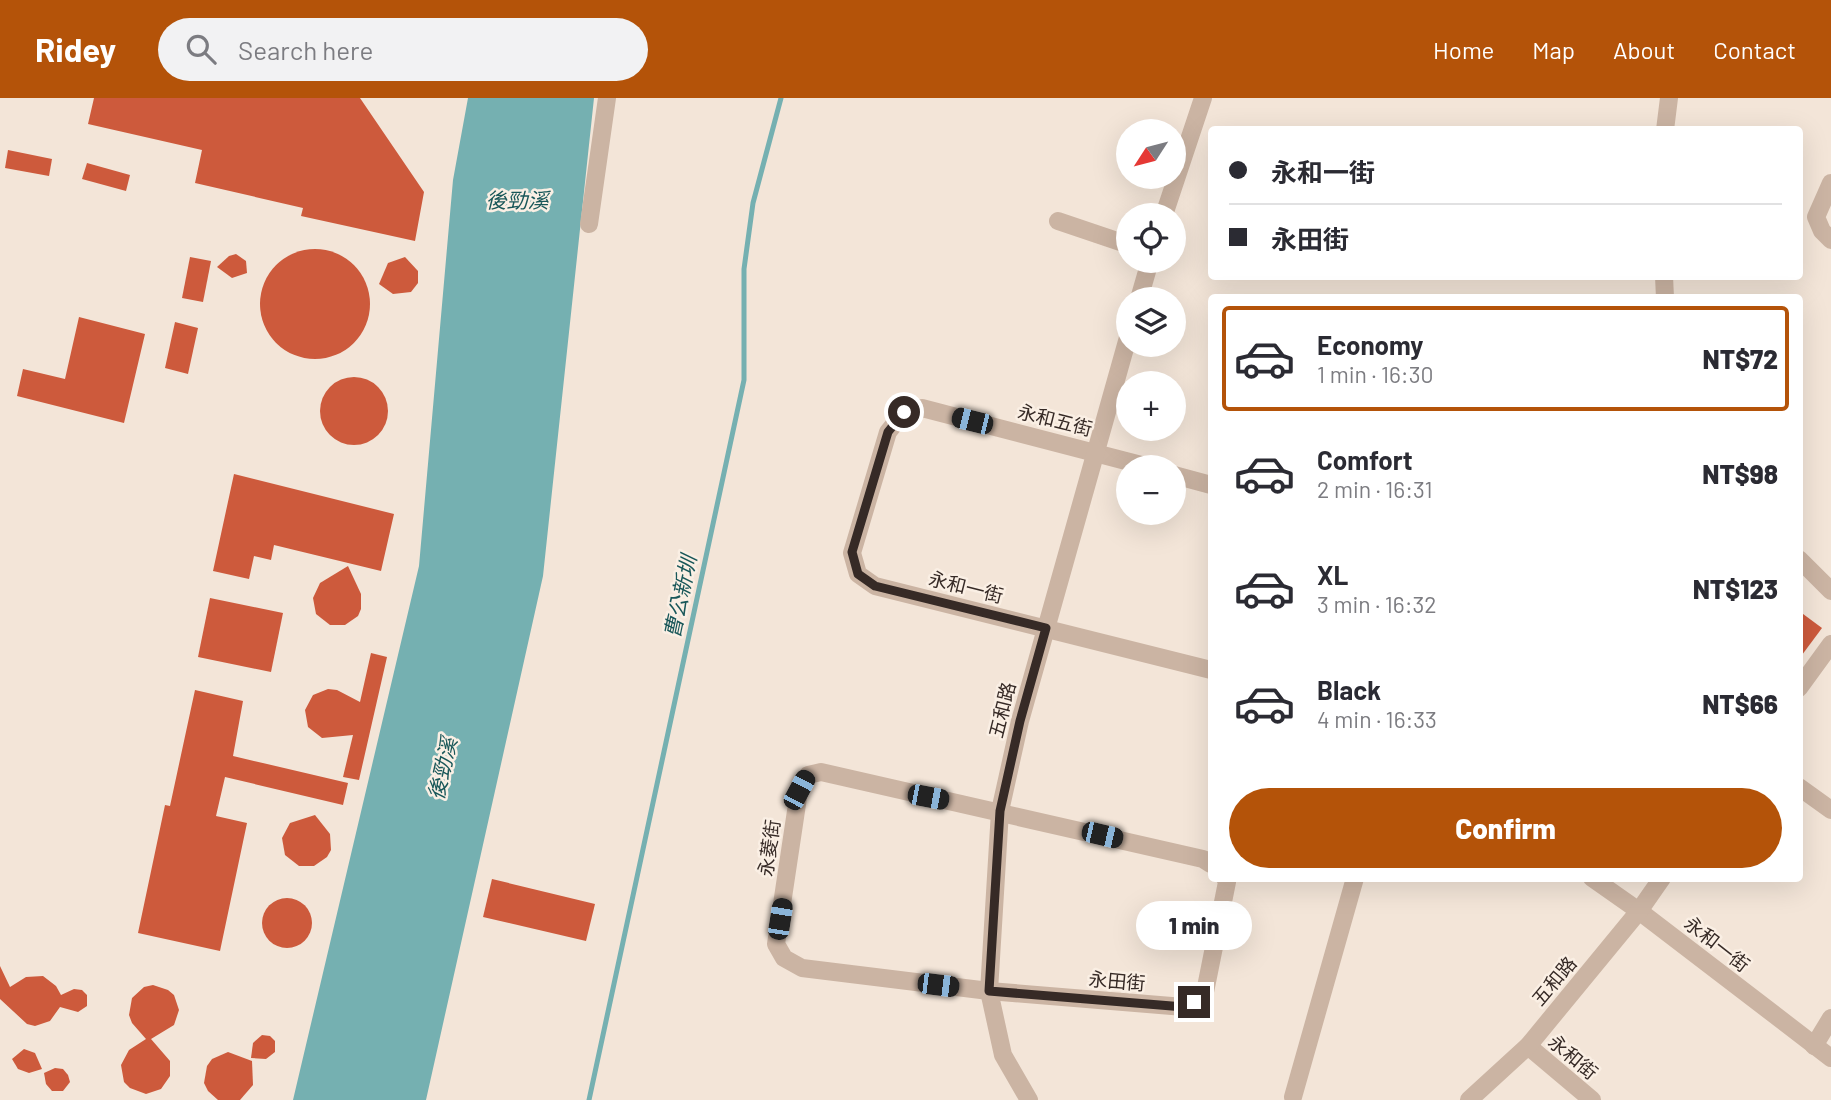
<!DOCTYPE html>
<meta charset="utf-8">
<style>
body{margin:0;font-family:Barlow,"Noto Sans TC",sans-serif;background:#f2f2f3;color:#2b2b33;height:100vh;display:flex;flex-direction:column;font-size:26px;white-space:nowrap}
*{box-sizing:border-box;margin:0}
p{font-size:23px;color:#7c7c81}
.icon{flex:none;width:38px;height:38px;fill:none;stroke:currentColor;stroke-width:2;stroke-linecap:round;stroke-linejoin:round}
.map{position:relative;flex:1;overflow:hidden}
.panel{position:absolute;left:1208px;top:196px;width:595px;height:588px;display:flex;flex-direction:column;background:#fff;border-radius:7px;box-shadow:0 7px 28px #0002}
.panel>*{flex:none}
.guide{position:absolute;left:1208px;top:28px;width:595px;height:154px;border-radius:7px;box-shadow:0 7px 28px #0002;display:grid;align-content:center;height:154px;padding:0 21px;background:#fff}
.needle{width:46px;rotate:234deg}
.controls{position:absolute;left:1116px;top:21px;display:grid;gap:14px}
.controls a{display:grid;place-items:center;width:70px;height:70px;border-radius:50%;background:#fff;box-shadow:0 7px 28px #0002;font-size:35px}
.end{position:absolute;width:32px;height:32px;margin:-16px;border:9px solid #362a26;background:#fff;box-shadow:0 0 0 4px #fff}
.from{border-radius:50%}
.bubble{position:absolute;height:49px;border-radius:24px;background:#fff;box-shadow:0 7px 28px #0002;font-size:23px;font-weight:800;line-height:49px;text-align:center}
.car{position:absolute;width:21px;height:42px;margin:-21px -10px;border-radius:9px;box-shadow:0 0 5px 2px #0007;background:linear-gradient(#222 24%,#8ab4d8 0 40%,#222 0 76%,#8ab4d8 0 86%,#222 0)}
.guide b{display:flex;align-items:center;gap:24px;height:66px;font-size:26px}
.guide b+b{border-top:2px solid #e1e1e2}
.guide i{width:18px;height:18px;background:#2b2b33}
ul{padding:12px 0 0;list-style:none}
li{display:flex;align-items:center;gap:21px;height:105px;margin:0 14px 10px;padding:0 7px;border:4px solid transparent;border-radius:7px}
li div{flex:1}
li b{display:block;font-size:26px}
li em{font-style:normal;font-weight:800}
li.active{border-color:#b45309}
li>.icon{width:63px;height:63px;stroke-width:1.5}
.primary-button{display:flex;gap:14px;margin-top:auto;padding:14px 21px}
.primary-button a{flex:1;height:80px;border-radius:42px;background:#b45309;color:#fff;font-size:28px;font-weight:800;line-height:80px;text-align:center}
header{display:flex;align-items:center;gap:42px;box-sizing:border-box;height:98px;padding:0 35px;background:#b45309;color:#fff}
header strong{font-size:33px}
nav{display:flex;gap:38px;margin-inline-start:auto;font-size:24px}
.search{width:490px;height:63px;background:#f2f2f3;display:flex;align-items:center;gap:18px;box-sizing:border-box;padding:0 24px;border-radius:38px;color:#7c7c81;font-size:26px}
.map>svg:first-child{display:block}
</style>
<header>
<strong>Ridey</strong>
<div class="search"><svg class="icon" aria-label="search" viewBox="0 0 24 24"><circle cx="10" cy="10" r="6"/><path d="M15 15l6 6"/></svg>Search here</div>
<nav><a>Home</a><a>Map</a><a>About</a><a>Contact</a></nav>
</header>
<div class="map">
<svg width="1831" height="1002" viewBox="0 0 1831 1002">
<rect width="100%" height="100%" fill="#f3e5d8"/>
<path fill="#75b0b1" d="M 468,0 L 594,0 L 543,478 L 426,1002 L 293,1002 L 419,468 L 453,82 Z"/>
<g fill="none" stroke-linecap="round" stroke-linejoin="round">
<path stroke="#75b0b1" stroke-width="5" d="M 589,1002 L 744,282 L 744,171 L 753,105 L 781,0"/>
</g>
<g fill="#cd5a3c">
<path d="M 94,0 L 360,0 L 424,94 L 415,143 L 301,118 L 303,110 L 195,85 L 202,52 L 88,26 Z"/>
<path d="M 8,52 L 52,61 L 49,78 L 5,70 Z"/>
<path d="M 87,65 L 130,77 L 126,93 L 82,81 Z"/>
<circle cx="315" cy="206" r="55"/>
<path d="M 236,156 L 246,163 L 247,175 L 232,180 L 217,169 L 229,158 Z"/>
<path d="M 190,159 L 211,163 L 203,204 L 182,200 Z"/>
<path d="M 405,159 L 418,173 L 418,185 L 411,194 L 393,196 L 379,186 L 388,165 Z"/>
<path d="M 79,219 L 145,236 L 124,325 L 17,298 L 23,271 L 65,281 Z"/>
<path d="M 175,224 L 198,230 L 188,276 L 165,270 Z"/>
<circle cx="354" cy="313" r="34"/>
<path d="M 234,376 L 394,416 L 381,473 L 274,447 L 271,462 L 254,458 L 249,481 L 213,473 Z"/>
<path d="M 348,468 L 361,496 L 361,511 L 358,518 L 345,527 L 330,527 L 316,516 L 313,500 L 320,485 Z"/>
<path d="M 210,500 L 283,515 L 271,574 L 198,559 Z"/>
<path d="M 1799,513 L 1822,530 L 1799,561 Z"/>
<path d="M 371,555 L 387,559 L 359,682 L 343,679 L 353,637 L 322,640 L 308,629 L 305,612 L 313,597 L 328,591 L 337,592 L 360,604 Z"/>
<path d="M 195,592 L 243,603 L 233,658 L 348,685 L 343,707 L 225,679 L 216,718 L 247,725 L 220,853 L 138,835 L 165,707 L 170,708 Z"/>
<path d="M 315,717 L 330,736 L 331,752 L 327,759 L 314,768 L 299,768 L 285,757 L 282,740 L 290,725 Z"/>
<path d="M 492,781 L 595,806 L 586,843 L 483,819 Z"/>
<circle cx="287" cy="825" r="25"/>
<path d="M 0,868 L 10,889 L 26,879 L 43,878 L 56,888 L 61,897 L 74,891 L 82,892 L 87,897 L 87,908 L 78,914 L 60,909 L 50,923 L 35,928 L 27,926 L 0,901 Z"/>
<path d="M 153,887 L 168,892 L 174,897 L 179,912 L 174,927 L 151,941 L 170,963 L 170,978 L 161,991 L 146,996 L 130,990 L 124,984 L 121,967 L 129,952 L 146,941 L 132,925 L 129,917 L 132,900 L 144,889 Z"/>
<path d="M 262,937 L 270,938 L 275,943 L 275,954 L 266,961 L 251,960 L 253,945 Z"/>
<path d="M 24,951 L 35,955 L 42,971 L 29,975 L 18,971 L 12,961 Z"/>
<path d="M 228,954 L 252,963 L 253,987 L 240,1002 L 218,1002 L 208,993 L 204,985 L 207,968 L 212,961 Z"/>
<path d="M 55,970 L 63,971 L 68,977 L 70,984 L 63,993 L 52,993 L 46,986 L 44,975 Z"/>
</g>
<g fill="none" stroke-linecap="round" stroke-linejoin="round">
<g stroke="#cbb4a3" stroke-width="18">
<path d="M 1665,32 L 1669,0"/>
<path d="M 1831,85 L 1816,119 L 1822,133 L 1831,142"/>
<path d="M 1164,117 L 1203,0"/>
<path d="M 1058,123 L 1129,147"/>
<path d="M 589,126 L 607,0"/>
<path d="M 1664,178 L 1665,200"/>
<path d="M 1139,201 L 1150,163"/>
<path d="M 1149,369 L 922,310 L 904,314 L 888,334 L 852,455 L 858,476 L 875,488 L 1211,572"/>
<path d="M 1174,377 L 1211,387"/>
<path d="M 1799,461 L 1831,493"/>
<path d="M 1799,590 L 1831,546"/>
<path d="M 1799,689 L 1831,712"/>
<path d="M 1211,766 L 1203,761 L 821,674 L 808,677 L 799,693 L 776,846 L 784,860 L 802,870 L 989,893 L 1184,909 L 1205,894 L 1227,784 L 1225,780"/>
<path d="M 1592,780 L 1639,813 L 1831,960"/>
<path d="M 1528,948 L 1592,1002"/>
<path d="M 1814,948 L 1831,920"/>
<path d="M 1293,999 L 1355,780"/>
<path d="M 1029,1002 L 1003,957 L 989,893 L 1000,713 L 1020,623 L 1129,236"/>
<path d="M 1469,1002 L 1528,948 L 1639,813 L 1662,780"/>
</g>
</g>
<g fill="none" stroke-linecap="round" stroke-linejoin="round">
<path stroke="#362a26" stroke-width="9" d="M 904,314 L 888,334 L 852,454 L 858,476 L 875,488 L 1046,530 L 1020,623 L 1000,713 L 989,893 L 1184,909 L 1194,904"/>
</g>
<g text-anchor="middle" stroke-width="5" stroke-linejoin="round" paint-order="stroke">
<g font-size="19" fill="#362a26" stroke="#faefe4">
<text transform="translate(1055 322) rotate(14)" y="7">永和五街</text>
<text transform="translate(966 489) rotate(14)" y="7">永和一街</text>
<text transform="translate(1002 612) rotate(-76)" y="7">五和路</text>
<text transform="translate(769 750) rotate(-82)" y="7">永菱街</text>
<text transform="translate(1717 846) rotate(38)" y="7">永和一街</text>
<text transform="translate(1117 883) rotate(5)" y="7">永田街</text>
<text transform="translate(1554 883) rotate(-50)" y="7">五和路</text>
<text transform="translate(1573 959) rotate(40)" y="7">永和街</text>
</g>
<g font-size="21" font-style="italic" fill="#195759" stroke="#faefe4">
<text x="517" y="110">後勁溪</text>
<text transform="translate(681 499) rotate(-78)" y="7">曹公新圳</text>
<text transform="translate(443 671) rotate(-77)" y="7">後勁溪</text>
</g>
</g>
</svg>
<div class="controls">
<a><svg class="needle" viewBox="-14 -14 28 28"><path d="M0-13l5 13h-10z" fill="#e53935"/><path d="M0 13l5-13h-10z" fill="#7c7c81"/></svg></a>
<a><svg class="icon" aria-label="locate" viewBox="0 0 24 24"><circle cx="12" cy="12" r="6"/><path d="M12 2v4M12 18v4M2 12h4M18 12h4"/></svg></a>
<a><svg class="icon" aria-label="layers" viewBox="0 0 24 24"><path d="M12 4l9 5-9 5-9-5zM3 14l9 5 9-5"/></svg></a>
<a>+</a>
<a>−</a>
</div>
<i class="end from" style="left:904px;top:314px"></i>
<i class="end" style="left:1194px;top:904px"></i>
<div class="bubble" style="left:1136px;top:803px;width:116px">1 min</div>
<i class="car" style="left:972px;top:323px;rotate:284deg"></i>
<i class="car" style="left:799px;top:692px;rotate:28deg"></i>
<i class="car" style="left:928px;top:699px;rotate:101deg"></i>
<i class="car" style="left:1102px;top:737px;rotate:103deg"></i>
<i class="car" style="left:780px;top:821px;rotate:9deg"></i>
<i class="car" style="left:938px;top:887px;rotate:97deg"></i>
<div class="guide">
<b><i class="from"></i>永和一街</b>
<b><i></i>永田街</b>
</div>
<section class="panel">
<ul>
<li class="active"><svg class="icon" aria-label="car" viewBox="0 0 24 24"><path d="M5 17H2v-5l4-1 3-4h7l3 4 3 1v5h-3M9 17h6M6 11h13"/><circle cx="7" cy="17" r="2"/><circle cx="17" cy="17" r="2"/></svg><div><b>Economy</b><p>1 min · 16:30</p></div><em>NT$72</em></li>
<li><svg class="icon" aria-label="car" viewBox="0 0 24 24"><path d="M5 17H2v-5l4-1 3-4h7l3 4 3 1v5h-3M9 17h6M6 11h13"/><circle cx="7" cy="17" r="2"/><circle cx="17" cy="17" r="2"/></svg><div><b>Comfort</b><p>2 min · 16:31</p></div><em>NT$98</em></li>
<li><svg class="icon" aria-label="car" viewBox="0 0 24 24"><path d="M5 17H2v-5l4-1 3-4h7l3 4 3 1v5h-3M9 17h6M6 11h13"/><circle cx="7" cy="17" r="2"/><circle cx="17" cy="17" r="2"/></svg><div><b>XL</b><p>3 min · 16:32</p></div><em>NT$123</em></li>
<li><svg class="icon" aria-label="car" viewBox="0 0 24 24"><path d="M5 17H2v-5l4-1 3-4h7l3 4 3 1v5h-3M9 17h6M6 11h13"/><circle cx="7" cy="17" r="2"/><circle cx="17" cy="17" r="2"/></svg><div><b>Black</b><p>4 min · 16:33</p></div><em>NT$66</em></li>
</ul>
<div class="primary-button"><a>Confirm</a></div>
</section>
</div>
